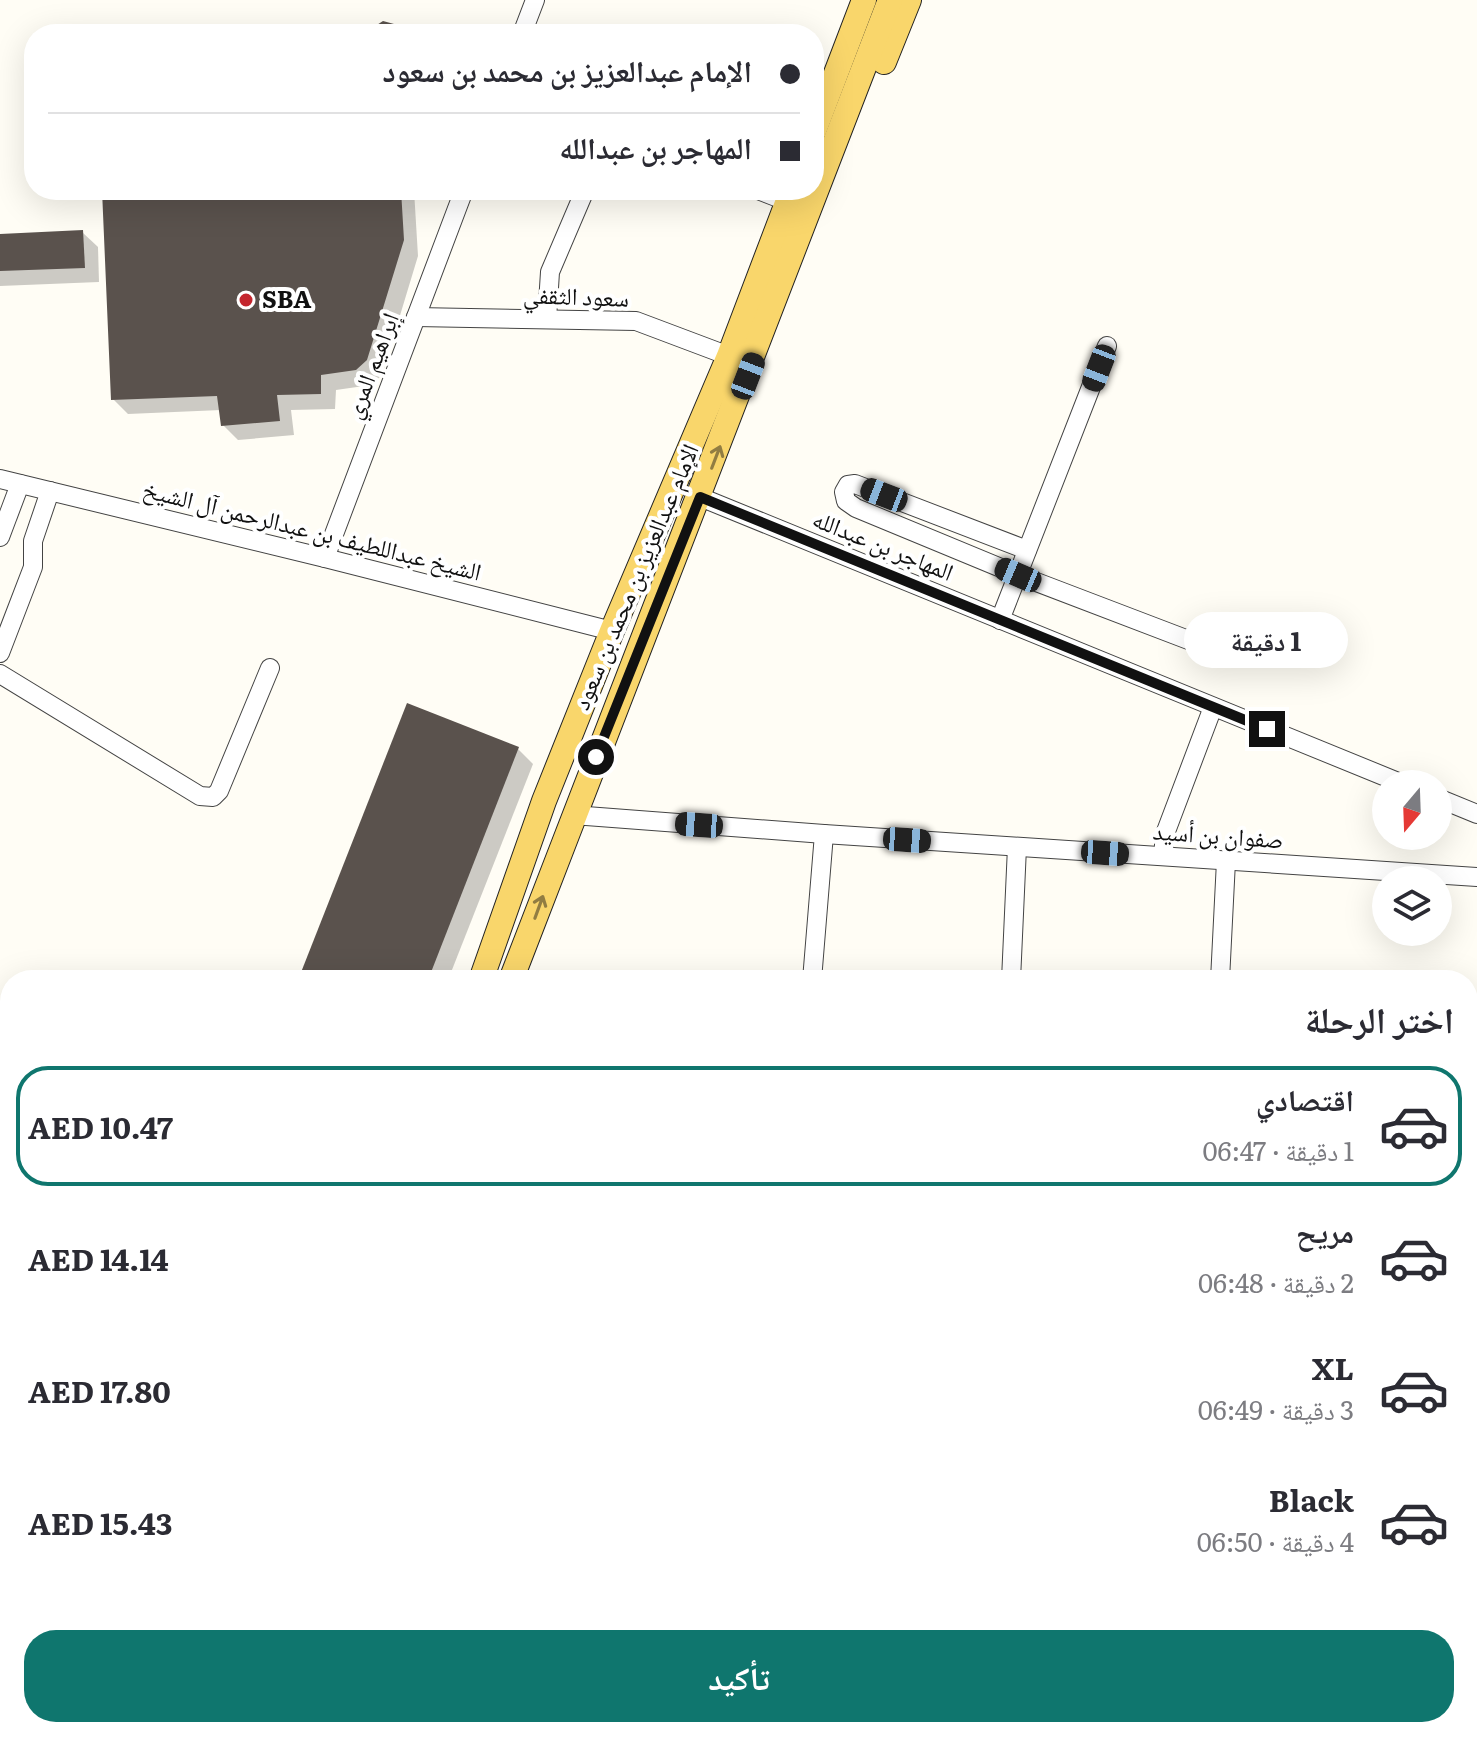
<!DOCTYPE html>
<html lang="ar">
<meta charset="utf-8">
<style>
body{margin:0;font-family:Literata,"Noto Naskh Arabic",serif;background:#f2f2f3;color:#2b2b33;direction:rtl;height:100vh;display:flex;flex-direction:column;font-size:30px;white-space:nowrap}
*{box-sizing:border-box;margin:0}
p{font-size:26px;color:#7c7c81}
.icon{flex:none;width:44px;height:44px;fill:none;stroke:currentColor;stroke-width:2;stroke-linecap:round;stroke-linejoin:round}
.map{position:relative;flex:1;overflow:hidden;direction:ltr}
.details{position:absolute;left:0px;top:970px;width:1478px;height:768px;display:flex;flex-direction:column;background:#fff;border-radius:32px 32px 0 0;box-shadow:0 8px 32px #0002;direction:rtl}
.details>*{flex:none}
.guide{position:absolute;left:24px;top:24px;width:800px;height:176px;border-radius:32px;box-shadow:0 8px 32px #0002;direction:rtl;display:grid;align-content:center;height:176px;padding:0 24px;background:#fff}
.needle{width:52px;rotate:199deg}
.tools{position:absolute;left:1372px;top:770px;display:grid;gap:16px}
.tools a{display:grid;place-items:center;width:80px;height:80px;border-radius:50%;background:#fff;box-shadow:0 8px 32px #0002;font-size:40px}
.end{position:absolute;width:36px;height:36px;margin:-18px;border:10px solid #111;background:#fff;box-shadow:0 0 0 4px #fff}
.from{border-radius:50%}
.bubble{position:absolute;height:56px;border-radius:28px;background:#fff;box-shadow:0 8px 32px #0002;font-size:26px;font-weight:700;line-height:56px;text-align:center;direction:rtl}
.car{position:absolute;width:24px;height:48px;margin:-24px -12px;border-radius:10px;box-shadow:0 0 6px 2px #0007;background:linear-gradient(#222 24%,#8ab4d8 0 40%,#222 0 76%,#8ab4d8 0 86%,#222 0)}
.guide b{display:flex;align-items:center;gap:28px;height:76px;font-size:30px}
.guide b+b{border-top:2px solid #e1e1e2}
.guide i{width:20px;height:20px;background:#2b2b33}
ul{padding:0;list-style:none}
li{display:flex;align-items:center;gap:24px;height:120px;margin:0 16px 12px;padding:0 8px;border:4px solid transparent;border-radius:32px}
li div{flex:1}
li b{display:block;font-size:30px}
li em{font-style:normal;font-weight:700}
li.on{border-color:#0f766e}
li>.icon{width:72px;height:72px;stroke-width:1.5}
h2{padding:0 24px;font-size:36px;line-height:96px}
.action{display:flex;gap:16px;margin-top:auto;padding:16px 24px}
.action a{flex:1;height:92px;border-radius:32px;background:#0f766e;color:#fff;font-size:32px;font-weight:700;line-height:92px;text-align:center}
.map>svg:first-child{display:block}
</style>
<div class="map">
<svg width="1477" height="1738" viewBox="0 0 1477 1738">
<rect width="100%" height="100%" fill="#fffdf5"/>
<g fill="#0003">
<path d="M 104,190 L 414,190 L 418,256 L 382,375 L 371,385 L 336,390 L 335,409 L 291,410 L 294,435 L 238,440 L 223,425 L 221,410 L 128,414 L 113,399 Z"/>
<path d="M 82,232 L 98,247 L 99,282 L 0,286 L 0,236 Z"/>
<path d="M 409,706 L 518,749 L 533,764 L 448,980 L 301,980 Z"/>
</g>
<g fill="#5a524d">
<path d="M 383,21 L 427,33 L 427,34 L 363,34 Z"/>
<path d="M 218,28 L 219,34 L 165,34 L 165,32 Z"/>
<path d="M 102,190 L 401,190 L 404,240 L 367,360 L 356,370 L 321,375 L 321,394 L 277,395 L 280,421 L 221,426 L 217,396 L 111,400 Z"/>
<path d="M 83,230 L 85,268 L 0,271 L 0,234 Z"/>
<path d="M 407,703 L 519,747 L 428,980 L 298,980 Z"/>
<path d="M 244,1728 L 341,1728 L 360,1738 L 238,1738 Z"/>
</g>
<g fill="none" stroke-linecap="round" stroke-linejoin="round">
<g stroke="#444" stroke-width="20">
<g id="minor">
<path d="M 522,34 L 535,0"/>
<path d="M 758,190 L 776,197"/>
<path d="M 416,317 L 636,321 L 729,356"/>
<path d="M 547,319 L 550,272 L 585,190"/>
<path d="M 0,479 L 325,558 L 612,631"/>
<path d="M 700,497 L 1403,784"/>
<path d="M 0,537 L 20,484"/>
<path d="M 1027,550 L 855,484 L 848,485 L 844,492 L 846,501 L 856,508 L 1018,575 L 1191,641"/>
<path d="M 325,558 L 464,190"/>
<path d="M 1000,620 L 1107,346"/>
<path d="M 0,653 L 33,567 L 33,541 L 50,491"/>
<path d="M 0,674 L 200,796 L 213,797 L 219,791 L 270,668"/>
<path d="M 1438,798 L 1477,814"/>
<path d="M 573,815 L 824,834 L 1477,877"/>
<path d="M 1163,856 L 1165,834 L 1213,707"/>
<path d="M 812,980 L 824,834"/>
<path d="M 1011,980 L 1017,847"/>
<path d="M 1220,980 L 1226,861"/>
<path d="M 1468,1102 L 1477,1102"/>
<path d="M 0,1117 L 10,1123"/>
<path d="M 0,1142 L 10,1149"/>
<path d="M 0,1309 L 10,1316"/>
<path d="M 0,1444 L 10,1450"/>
<path d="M 1468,1510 L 1477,1513"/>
<path d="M 0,1576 L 10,1560"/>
<path d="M 370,1728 L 389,1738"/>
<path d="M 1128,1728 L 1142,1738"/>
<path d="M 79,1738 L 85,1728"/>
<path d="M 125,1738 L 131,1728"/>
<path d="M 228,1738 L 234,1728"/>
<path d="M 627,1738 L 641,1731"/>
</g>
</g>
<g stroke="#222" stroke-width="26">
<g id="major">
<path d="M 884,62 L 909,0"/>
<path d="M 814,131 L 864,0"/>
<path d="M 481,980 L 544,801 L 612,631 L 729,356 L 792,190"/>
<path d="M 511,980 C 637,653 766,327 890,0"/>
<path d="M 692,1728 L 698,1738"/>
<path d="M 1089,1728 L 1103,1738"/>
<path d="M 98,1738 L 105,1728"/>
<path d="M 1447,1738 L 1462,1728"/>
</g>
</g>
<use href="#minor" stroke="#fff" stroke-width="18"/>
<use href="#major" stroke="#f9d66b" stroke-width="24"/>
</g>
<defs><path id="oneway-shaft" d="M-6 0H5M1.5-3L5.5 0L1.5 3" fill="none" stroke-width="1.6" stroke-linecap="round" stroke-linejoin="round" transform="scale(2)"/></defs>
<g stroke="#917d42">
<use href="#oneway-shaft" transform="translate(716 457) rotate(-69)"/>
<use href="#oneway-shaft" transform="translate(539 907) rotate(-70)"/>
</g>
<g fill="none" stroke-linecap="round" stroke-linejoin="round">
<path stroke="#111" stroke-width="10" d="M 596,757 L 700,497 L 1267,729"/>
</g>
<circle fill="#c4262e" stroke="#fff" stroke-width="3" cx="246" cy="300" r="8"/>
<g text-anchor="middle" stroke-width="8" stroke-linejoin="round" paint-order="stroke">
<g font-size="24" fill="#111" stroke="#fff">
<text transform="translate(576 297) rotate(2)" y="8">سعود الثقفي</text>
<text transform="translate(372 366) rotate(-69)" y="8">إبراهيم المري</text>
<text transform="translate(312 531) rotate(14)" y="8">الشيخ عبداللطيف بن عبدالرحمن آل الشيخ</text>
<text transform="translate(883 546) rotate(22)" y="8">المهاجر بن عبدالله</text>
<text transform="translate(636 577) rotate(-67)" y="8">الإمام عبدالعزيز بن محمد بن سعود</text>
<text transform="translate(1218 836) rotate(4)" y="8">صفوان بن أسيد</text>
</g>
<g font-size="24" font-weight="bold" fill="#111" stroke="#fff" text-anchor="start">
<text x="262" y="308">SBA</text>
</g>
</g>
</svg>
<div class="tools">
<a><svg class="needle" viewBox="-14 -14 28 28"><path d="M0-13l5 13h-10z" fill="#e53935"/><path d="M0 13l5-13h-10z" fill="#7c7c81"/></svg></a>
<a><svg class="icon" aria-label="layers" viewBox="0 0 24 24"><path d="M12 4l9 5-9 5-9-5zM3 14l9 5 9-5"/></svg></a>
</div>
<i class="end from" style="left:596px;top:757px"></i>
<i class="end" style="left:1267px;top:729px"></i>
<div class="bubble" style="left:1184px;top:612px;width:164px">1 دقيقة</div>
<i class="car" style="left:1099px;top:368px;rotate:201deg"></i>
<i class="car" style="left:748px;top:376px;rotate:21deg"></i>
<i class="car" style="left:884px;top:495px;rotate:291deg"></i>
<i class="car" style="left:1018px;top:575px;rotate:293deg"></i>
<i class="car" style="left:699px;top:825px;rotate:274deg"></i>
<i class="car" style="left:907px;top:840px;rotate:94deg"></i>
<i class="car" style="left:1105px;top:853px;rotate:94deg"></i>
<div class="guide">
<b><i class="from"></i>الإمام عبدالعزيز بن محمد بن سعود</b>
<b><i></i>المهاجر بن عبدالله</b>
</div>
<section class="details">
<h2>اختر الرحلة</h2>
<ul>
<li class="on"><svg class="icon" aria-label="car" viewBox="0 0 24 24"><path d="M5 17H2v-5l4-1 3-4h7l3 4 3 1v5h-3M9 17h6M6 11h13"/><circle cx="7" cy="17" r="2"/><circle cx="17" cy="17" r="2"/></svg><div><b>اقتصادي</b><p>1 دقيقة · 06:47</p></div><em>AED 10.47</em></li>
<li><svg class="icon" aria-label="car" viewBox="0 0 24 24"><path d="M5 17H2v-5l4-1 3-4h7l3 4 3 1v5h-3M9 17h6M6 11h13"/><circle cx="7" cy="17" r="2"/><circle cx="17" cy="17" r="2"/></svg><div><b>مريح</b><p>2 دقيقة · 06:48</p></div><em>AED 14.14</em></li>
<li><svg class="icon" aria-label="car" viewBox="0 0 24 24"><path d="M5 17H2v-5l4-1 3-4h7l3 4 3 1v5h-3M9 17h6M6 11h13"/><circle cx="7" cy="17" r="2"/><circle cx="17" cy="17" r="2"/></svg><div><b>XL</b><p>3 دقيقة · 06:49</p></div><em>AED 17.80</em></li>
<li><svg class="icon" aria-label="car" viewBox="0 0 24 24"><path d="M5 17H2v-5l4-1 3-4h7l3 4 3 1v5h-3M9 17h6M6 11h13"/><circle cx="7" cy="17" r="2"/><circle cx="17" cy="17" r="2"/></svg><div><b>Black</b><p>4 دقيقة · 06:50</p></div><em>AED 15.43</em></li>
</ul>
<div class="action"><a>تأكيد</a></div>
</section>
</div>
